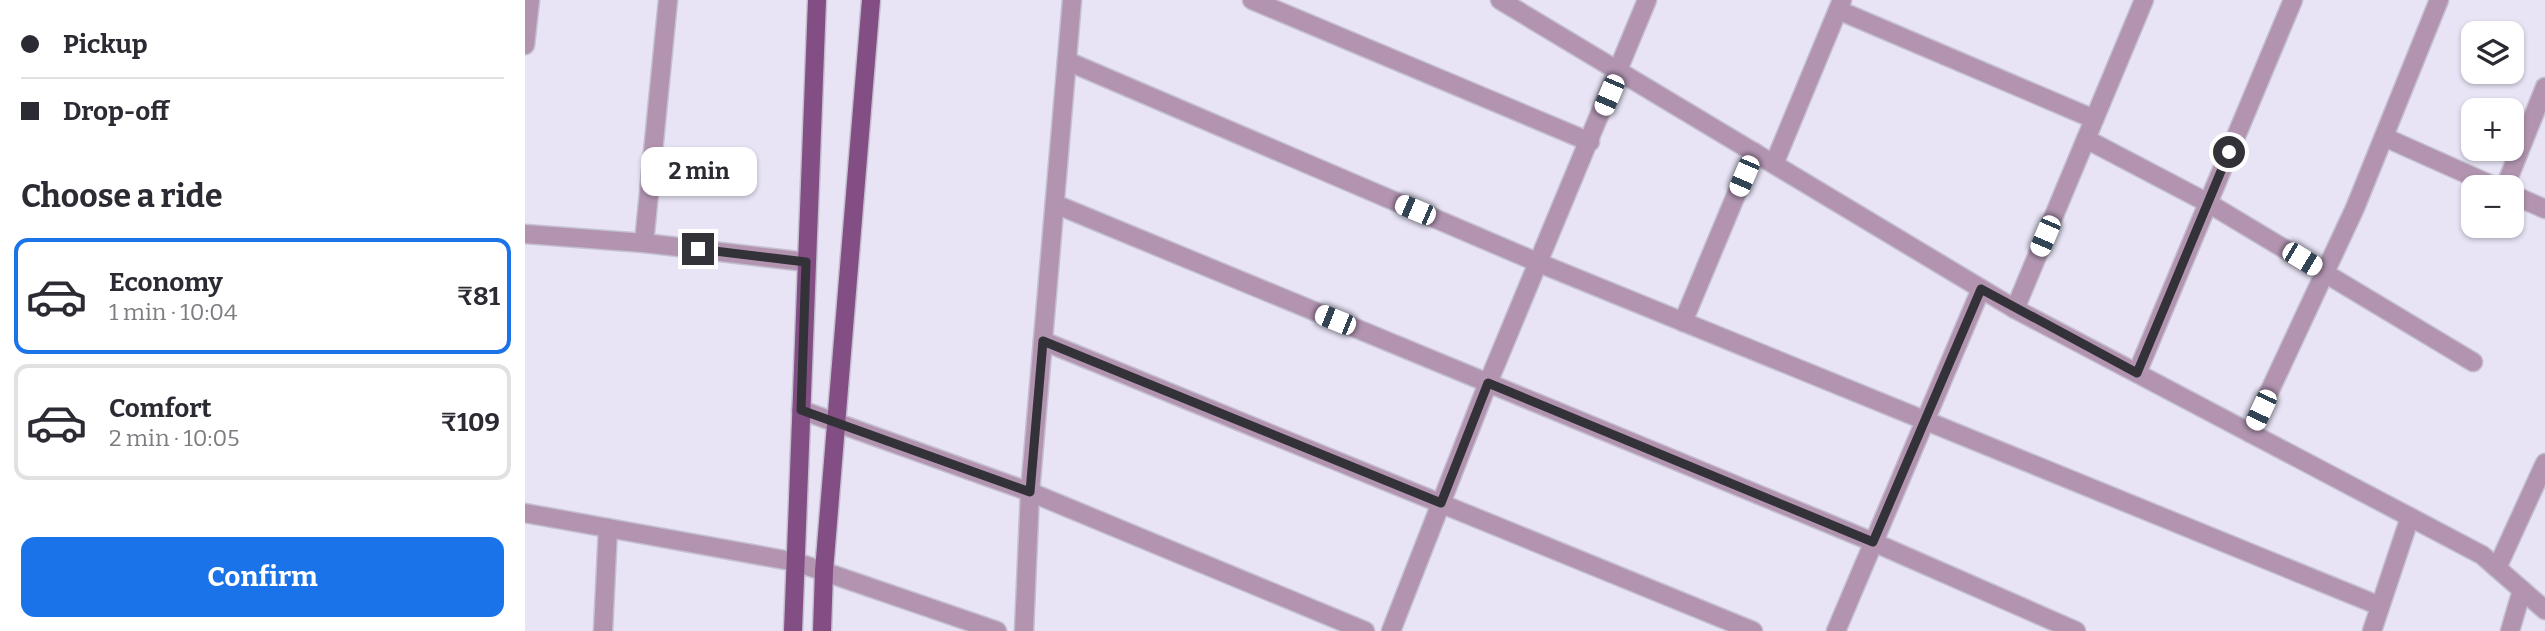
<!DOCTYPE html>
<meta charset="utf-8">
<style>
body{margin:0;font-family:Bitter,serif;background:#f2f2f3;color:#2b2b33;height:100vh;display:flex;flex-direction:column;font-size:26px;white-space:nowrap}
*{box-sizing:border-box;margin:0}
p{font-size:23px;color:#7c7c81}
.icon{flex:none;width:38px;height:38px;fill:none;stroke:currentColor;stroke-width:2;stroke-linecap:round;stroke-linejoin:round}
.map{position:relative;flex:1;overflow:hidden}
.details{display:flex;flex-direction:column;background:#fff;width:525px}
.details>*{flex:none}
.banner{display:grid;align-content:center;height:154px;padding:0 21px;background:#fff}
.fabs{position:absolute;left:1936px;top:21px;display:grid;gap:14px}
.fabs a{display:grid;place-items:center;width:63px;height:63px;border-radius:14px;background:#fff;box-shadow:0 2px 5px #0004;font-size:35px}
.end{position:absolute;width:32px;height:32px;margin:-16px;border:9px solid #343239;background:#fff;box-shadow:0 0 0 4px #fff}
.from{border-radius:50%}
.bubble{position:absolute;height:49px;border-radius:14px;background:#fff;box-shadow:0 2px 5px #0004;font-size:23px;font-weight:700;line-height:49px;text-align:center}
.car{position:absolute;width:21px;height:42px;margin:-21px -10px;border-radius:9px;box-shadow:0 0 5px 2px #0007;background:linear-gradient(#fff 24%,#345 0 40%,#fff 0 76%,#345 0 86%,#fff 0)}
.banner b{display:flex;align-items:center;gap:24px;height:66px;font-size:26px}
.banner b+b{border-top:2px solid #e1e1e2}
.banner i{width:18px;height:18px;background:#2b2b33}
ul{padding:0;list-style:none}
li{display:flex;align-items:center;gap:21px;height:116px;margin:0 14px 10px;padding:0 7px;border:4px solid #e1e1e2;border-radius:14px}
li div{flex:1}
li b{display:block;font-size:26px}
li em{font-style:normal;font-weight:700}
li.on{border-color:#1a73e8}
li>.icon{width:63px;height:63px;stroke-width:1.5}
h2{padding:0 21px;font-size:32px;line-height:84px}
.action{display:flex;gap:14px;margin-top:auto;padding:14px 21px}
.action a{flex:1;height:80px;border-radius:14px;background:#1a73e8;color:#fff;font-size:28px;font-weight:700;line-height:80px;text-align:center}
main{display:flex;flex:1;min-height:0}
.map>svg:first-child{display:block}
</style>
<main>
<section class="details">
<div class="banner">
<b><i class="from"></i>Pickup</b>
<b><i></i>Drop-off</b>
</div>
<h2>Choose a ride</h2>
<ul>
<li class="on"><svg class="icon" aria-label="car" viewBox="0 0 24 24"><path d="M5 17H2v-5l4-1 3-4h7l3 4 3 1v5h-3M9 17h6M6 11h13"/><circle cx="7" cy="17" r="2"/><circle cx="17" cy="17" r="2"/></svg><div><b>Economy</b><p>1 min · 10:04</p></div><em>₹81</em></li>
<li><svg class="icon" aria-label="car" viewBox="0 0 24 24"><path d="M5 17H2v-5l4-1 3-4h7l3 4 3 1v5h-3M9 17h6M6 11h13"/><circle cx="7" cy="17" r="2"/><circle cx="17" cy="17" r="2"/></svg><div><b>Comfort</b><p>2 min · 10:05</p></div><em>₹109</em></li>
</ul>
<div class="action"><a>Confirm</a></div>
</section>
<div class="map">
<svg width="2020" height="631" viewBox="0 0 2020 631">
<rect width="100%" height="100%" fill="#e8e4f6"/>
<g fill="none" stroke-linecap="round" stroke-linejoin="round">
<g stroke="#c4c0d0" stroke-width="21">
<g id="street">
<path d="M 727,0 L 1065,142"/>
<path d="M 975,0 L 1490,309 L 1957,555 L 2020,610"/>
<path d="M 1313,10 L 1569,119"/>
<path d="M 0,45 L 5,0"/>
<path d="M 542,61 L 1014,263 L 1855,606"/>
<path d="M 1859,137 L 1971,187"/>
<path d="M 1561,139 L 1683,203 L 1948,362"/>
<path d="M 1249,164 L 1317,0"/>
<path d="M 1980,187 L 2020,87"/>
<path d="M 1986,194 L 2020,209"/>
<path d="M 530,204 L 1348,542 L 1551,631"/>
<path d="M 0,234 L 119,243 L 281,262"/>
<path d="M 119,243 L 143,0"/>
<path d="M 1490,309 L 1619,0"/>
<path d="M 1158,322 L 1229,152"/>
<path d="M 518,341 L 1228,631"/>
<path d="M 1612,373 L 1768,0"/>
<path d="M 276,410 L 505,492 L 840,631"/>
<path d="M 1725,433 L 1830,208 L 1914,0"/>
<path d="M 0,513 L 83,528"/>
<path d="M 1972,568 L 2020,463"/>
<path d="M 78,631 L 83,528 L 271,562 L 472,631"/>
<path d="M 499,631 L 505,492 L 547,0"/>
<path d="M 866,631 L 963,383 L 1122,0"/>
<path d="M 1311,631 L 1456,289"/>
<path d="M 1847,631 L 1885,517"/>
<path d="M 1985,631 L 1997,590"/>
</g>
</g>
<g stroke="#c4c0d0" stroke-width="21">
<g id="primary">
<path d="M 268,631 L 292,0"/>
<path d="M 297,631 L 299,571 L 346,0"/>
</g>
</g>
<use href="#street" stroke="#b294b1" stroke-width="18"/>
<use href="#primary" stroke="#824e83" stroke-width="18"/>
</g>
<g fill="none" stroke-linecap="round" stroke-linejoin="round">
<path stroke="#343239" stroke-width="9" d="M 173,249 L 281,262 L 276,410 L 505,492 L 518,341 L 916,503 L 963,383 L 1348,542 L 1456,289 L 1612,373 L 1704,152"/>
</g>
</svg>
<div class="fabs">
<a><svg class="icon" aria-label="layers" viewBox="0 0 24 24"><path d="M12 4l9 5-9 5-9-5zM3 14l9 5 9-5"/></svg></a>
<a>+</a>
<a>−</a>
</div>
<i class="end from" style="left:1704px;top:152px"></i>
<i class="end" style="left:173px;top:249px"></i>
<div class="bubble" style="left:116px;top:147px;width:116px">2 min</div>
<i class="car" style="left:1084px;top:95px;rotate:203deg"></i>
<i class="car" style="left:1219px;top:176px;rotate:203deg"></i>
<i class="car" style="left:890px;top:210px;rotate:293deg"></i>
<i class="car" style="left:1520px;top:236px;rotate:203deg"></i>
<i class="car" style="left:1777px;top:259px;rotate:121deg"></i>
<i class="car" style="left:810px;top:320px;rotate:292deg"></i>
<i class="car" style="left:1736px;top:410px;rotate:205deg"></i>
</div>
</main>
